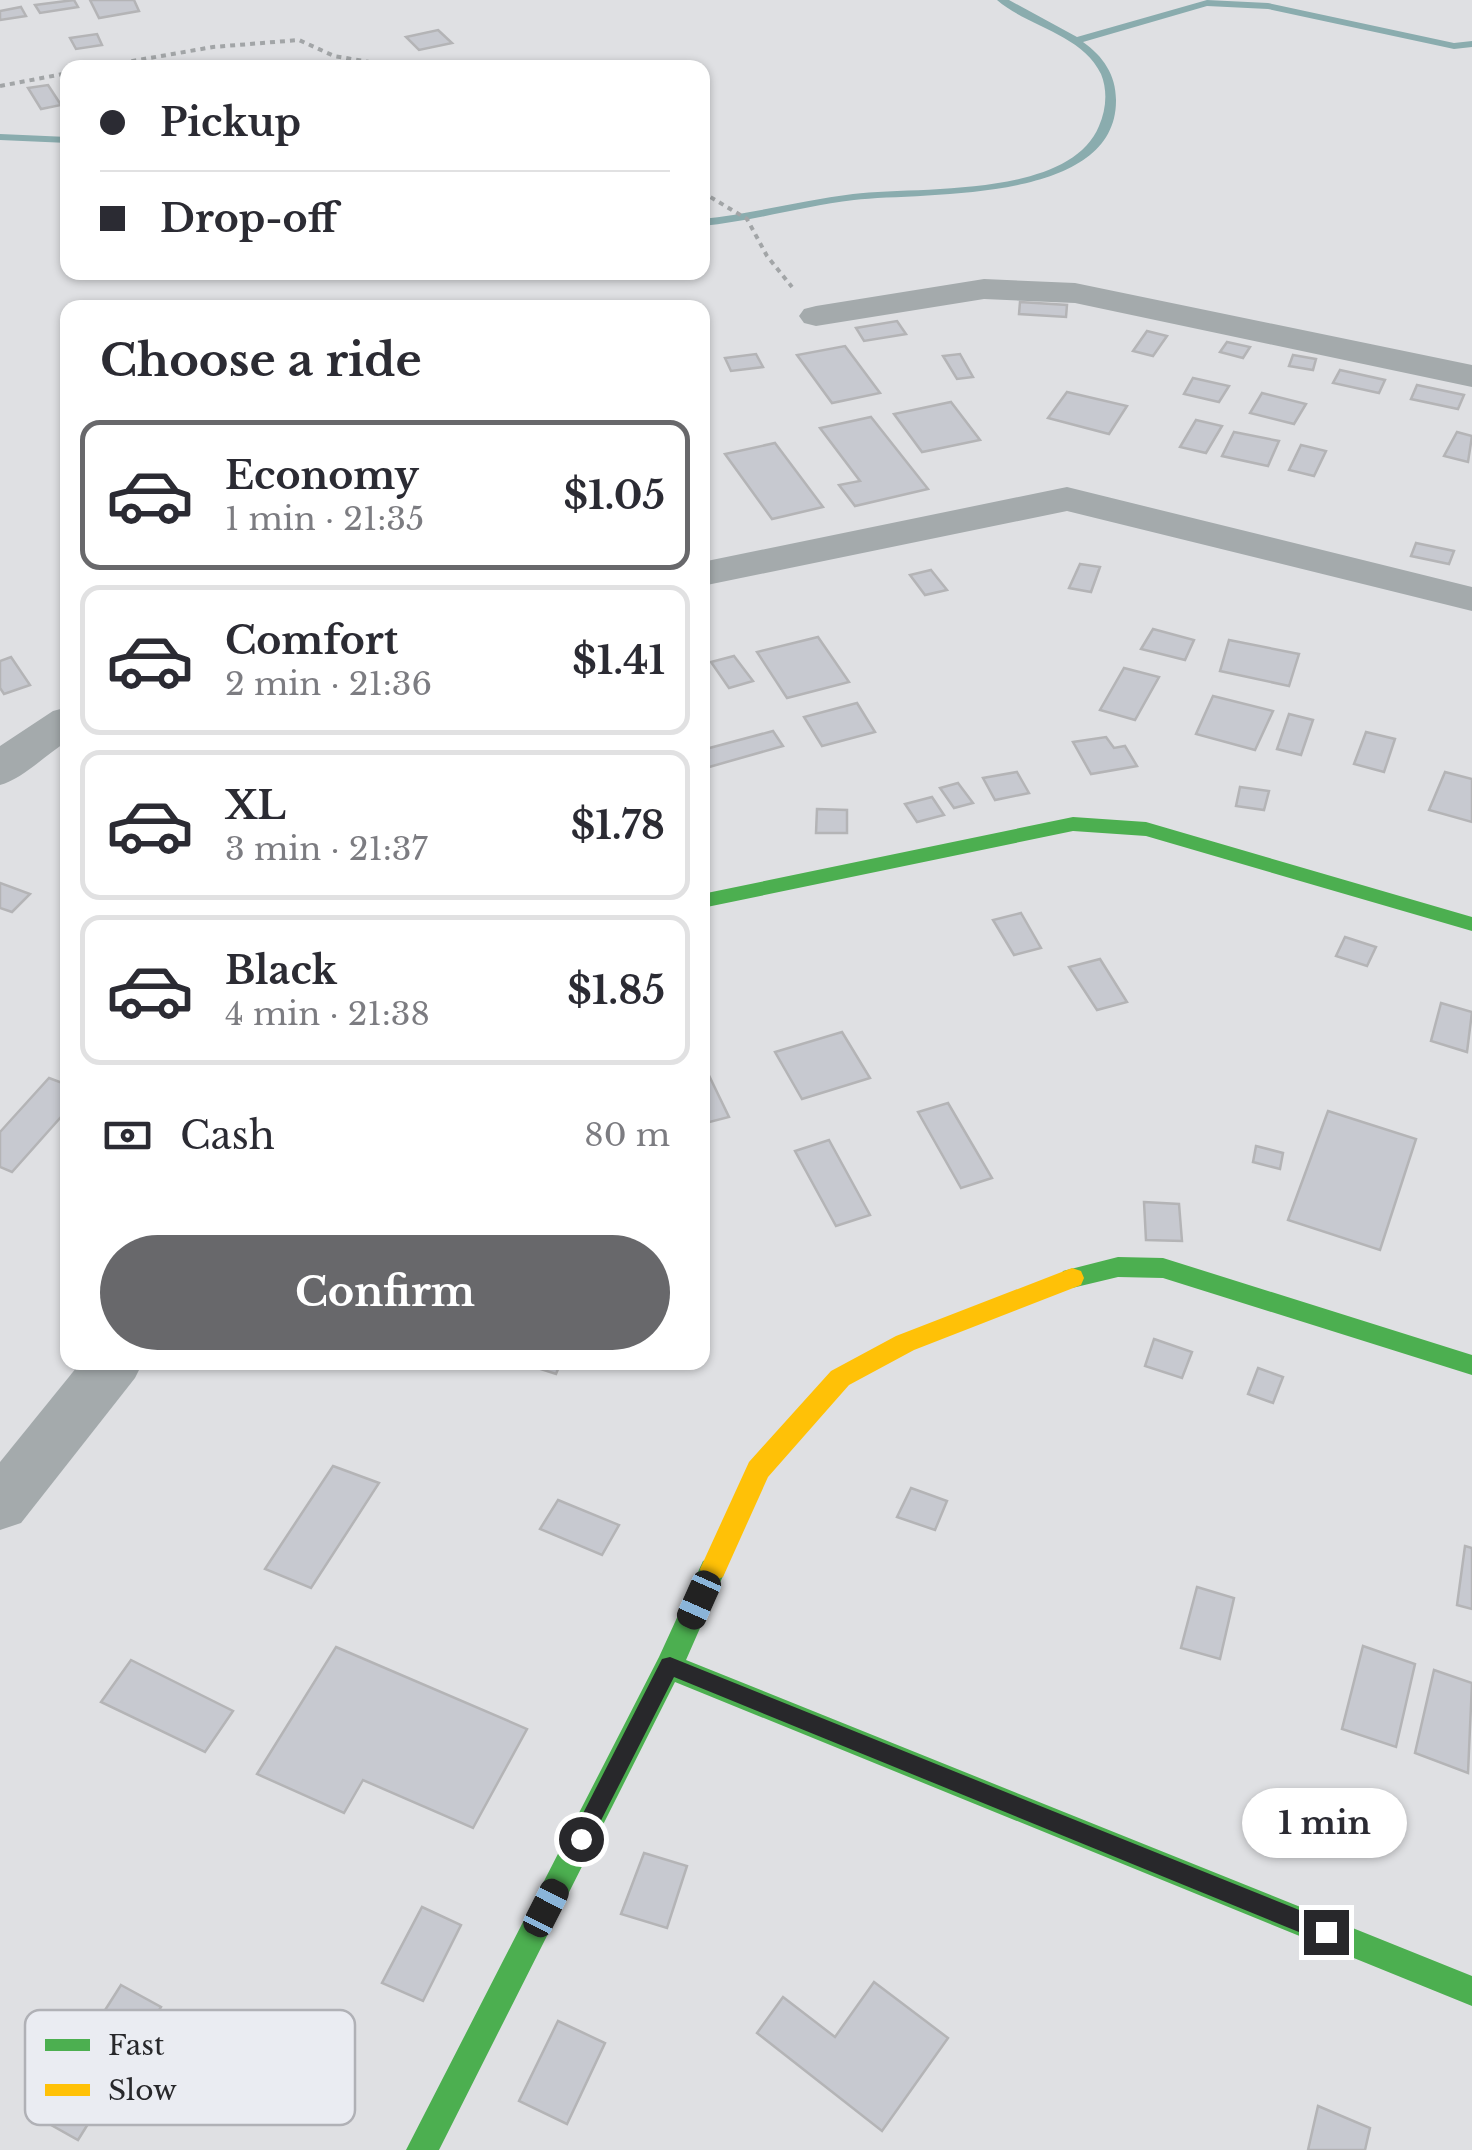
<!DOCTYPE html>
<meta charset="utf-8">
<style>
body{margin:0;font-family:"Libre Baskerville",serif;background:#f2f2f3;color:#2b2b33;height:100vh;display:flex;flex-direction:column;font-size:38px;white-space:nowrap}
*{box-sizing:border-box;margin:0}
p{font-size:32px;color:#7c7c81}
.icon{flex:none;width:55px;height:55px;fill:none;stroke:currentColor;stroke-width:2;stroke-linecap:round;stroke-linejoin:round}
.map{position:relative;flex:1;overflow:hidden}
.drawer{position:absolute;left:60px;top:300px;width:650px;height:1070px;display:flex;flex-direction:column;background:#fff;border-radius:20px;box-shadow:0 2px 8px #0004}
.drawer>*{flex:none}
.banner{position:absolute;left:60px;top:60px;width:650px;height:220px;border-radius:20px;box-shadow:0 2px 8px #0004;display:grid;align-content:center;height:220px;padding:0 40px;background:#fff}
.end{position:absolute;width:45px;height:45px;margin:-22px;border:12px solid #28282b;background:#fff;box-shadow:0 0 0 5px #fff}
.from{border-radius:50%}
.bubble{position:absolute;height:70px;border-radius:35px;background:#fff;box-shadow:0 2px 8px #0004;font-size:32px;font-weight:700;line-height:70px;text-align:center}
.car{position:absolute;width:30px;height:60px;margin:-30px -15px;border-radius:12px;box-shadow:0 0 8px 2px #0007;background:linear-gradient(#222 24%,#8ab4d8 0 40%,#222 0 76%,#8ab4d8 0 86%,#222 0)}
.banner b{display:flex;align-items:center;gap:35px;height:95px;font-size:38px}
.banner b+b{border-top:2px solid #e1e1e2}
.banner i{width:25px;height:25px;background:#2b2b33}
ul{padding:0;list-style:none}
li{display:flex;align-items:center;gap:30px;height:150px;margin:0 20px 15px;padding:0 20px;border:5px solid #e1e1e2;border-radius:20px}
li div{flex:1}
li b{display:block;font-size:38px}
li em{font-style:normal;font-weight:700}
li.selected{border-color:#68686b}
li>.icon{width:90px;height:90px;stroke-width:1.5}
h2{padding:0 40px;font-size:45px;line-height:120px}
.pay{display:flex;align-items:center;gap:25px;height:110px;padding:0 40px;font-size:38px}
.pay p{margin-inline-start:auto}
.cta{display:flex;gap:20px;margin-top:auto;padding:20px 40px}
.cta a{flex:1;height:115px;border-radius:60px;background:#68686b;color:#fff;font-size:40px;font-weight:700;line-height:115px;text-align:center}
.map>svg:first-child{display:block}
</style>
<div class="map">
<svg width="1472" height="2150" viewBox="0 0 1472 2150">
<rect width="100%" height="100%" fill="#dfe0e3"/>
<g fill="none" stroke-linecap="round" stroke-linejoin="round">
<g fill="#8aacae" fill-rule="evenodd">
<path d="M 997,0 L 1009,0 L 1077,37 L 1207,0 L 1268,3 L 1454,43 L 1472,41 L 1472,47 L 1454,49 L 1268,9 L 1207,6 L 1083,42 C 1103,56 1116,75 1116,100 C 1117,205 923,192 854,200 C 803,206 754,221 702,226 L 702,219 C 753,214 802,200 853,194 C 918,186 1069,199 1099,126 C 1106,110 1108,91 1101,74 C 1082,34 1028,27 997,0 Z"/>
<path d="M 0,134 L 68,137 L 68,143 L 0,140 Z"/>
</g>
</g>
<g fill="#c7c9d0" stroke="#b4b4b6" stroke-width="2.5">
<path d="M 74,0 L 78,7 L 40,13 L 35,5 Z"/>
<path d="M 90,0 L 134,0 L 139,11 L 99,18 Z"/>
<path d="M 21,7 L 26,16 L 0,20 L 0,11 Z"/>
<path d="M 438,30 L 452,43 L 419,50 L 406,37 Z"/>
<path d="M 97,34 L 102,45 L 76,49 L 70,38 Z"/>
<path d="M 48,85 L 61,105 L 41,109 L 28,88 Z"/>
<path d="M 1020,302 L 1067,305 L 1066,317 L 1019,314 Z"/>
<path d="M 897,321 L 906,334 L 864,341 L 856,328 Z"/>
<path d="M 1147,331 L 1167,336 L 1153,356 L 1133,351 Z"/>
<path d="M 1227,342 L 1250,347 L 1243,358 L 1220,352 Z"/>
<path d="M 845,346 L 880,393 L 832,403 L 797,355 Z"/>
<path d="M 756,354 L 763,367 L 731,371 L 725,358 Z"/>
<path d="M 960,354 L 973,377 L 957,379 L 943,356 Z"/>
<path d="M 1293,355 L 1316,359 L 1313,370 L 1289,366 Z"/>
<path d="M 1340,370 L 1385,380 L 1379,393 L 1333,383 Z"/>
<path d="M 1193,378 L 1229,386 L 1219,402 L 1184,394 Z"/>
<path d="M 1417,385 L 1464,395 L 1458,409 L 1411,399 Z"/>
<path d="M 1067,392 L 1127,406 L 1109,434 L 1048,418 Z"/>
<path d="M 1262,393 L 1306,404 L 1294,424 L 1250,413 Z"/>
<path d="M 951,402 L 980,440 L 922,452 L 894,414 Z"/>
<path d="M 871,417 L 928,489 L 855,506 L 839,485 L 860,481 L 820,428 Z"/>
<path d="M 1196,420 L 1222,426 L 1206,453 L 1180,447 Z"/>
<path d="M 1234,432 L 1279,441 L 1268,466 L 1222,456 Z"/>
<path d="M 1457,432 L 1472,436 L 1468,462 L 1444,456 Z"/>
<path d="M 775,443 L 823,507 L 772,519 L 725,454 Z"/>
<path d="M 1301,445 L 1326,451 L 1314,476 L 1289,470 Z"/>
<path d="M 1416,543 L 1454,551 L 1449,564 L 1411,556 Z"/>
<path d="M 1080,564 L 1100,567 L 1091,592 L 1069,588 Z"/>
<path d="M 931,570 L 947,590 L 925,595 L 910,575 Z"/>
<path d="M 1153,629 L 1194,640 L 1185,660 L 1141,649 Z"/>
<path d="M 818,637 L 849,682 L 787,698 L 757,652 Z"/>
<path d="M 1229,640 L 1299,654 L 1289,686 L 1220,671 Z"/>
<path d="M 734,656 L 753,681 L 729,688 L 711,662 Z"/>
<path d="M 11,657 L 30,685 L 4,694 L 0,688 L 0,661 Z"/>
<path d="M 1124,668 L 1159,677 L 1135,720 L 1100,710 Z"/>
<path d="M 1213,696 L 1273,711 L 1255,750 L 1196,734 Z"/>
<path d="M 857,703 L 875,732 L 822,746 L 804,717 Z"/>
<path d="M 1289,714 L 1313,720 L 1301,755 L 1277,749 Z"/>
<path d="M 773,731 L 783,746 L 702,769 L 702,750 Z"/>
<path d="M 1366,732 L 1395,739 L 1384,772 L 1354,764 Z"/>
<path d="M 1106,737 L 1114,748 L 1125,746 L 1137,766 L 1091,774 L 1073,742 Z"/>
<path d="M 1017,772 L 1029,793 L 995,800 L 983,778 Z"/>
<path d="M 1445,772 L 1472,779 L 1472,822 L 1429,810 Z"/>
<path d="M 958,783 L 973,803 L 954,808 L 940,788 Z"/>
<path d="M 1240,787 L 1269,791 L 1264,810 L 1236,806 Z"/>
<path d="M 932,797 L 944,815 L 917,822 L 905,804 Z"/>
<path d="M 817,809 L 847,810 L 847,833 L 816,833 Z"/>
<path d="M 0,883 L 30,894 L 12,912 L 0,908 Z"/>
<path d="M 1021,913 L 1041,948 L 1014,955 L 993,920 Z"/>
<path d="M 1345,937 L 1376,947 L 1367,966 L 1336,956 Z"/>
<path d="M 1100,959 L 1127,1002 L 1097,1010 L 1069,967 Z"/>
<path d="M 1441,1003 L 1472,1012 L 1467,1052 L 1431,1041 Z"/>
<path d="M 842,1032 L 870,1078 L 802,1099 L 775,1052 Z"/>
<path d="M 702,1061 L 729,1117 L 702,1124 Z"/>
<path d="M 49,1078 L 68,1085 L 68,1109 L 12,1172 L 0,1167 L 0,1132 Z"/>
<path d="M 948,1103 L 992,1178 L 961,1188 L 918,1112 Z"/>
<path d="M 1328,1111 L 1416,1139 L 1380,1250 L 1288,1220 Z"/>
<path d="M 829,1140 L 870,1215 L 836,1226 L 795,1151 Z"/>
<path d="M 1256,1146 L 1283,1153 L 1280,1169 L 1253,1162 Z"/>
<path d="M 1144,1202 L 1179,1204 L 1182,1241 L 1146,1240 Z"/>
<path d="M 1154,1339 L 1192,1352 L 1182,1378 L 1145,1366 Z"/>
<path d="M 519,1362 L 561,1362 L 556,1374 Z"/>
<path d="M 1258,1368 L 1283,1377 L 1273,1403 L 1248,1394 Z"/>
<path d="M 333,1466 L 379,1483 L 311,1588 L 265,1569 Z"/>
<path d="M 911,1488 L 947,1501 L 935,1530 L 897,1517 Z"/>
<path d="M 558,1500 L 619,1525 L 602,1555 L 540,1529 Z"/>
<path d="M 1465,1546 L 1472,1548 L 1472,1609 L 1457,1605 Z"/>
<path d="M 1197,1587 L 1234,1598 L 1220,1659 L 1181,1648 Z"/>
<path d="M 1363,1646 L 1415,1664 L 1396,1747 L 1342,1729 Z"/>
<path d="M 336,1647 L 527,1729 L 473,1828 L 363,1780 L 344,1813 L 257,1774 Z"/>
<path d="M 131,1660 L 233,1711 L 205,1752 L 101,1702 Z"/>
<path d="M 1434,1670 L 1472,1683 L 1468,1773 L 1415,1753 Z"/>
<path d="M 644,1853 L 687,1866 L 667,1928 L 621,1914 Z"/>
<path d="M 422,1907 L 461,1925 L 423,2001 L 382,1983 Z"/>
<path d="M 874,1982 L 948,2038 L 882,2131 L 757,2033 L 783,1997 L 835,2037 Z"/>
<path d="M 121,1985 L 161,2007 L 78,2140 L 37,2117 Z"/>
<path d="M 558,2021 L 605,2043 L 567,2124 L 519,2101 Z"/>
<path d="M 1318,2106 L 1370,2128 L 1365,2150 L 1308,2150 Z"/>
</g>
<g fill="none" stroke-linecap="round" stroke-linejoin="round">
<g stroke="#a2a5a7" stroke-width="4" stroke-dasharray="5 5" stroke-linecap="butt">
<path d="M 92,68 L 213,47 L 299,40 L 334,56 L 405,68"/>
<path d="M 0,86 L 68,73"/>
<path d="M 702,192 L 747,219 L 767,256 L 792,287"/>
</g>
<g fill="#a4aaac" fill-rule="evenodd">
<path d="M 984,279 L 1075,283 L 1472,365 L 1472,387 L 1075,303 L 984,299 L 816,326 L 804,323 L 799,316 L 804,309 L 816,306 Z"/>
<path d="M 1067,487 L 1472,587 L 1472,611 L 1067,511 L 702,586 L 702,562 Z"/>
<path d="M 68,707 L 68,741 C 46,754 23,779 0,785 L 0,746 L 53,711 Z"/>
<path d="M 81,1362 L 143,1362 L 135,1378 L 21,1523 L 0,1530 L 0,1462 Z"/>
</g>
<g fill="#4caf50" fill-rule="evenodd">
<path d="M 1073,817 L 1146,822 L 1472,917 L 1472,931 L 1146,836 L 1073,831 L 702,908 L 702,894 Z"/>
<path d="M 1118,1257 L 1163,1258 L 1472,1355 L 1472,1375 L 1163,1278 L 1118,1277 L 1072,1288 L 1063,1285 L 1060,1278 L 1063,1271 Z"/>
<path d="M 713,1557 L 723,1561 L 726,1569 L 686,1660 L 1472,1976 L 1472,2006 L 675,1682 L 439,2150 L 406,2150 L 659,1657 L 703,1561 Z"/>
</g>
<path fill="#ffc107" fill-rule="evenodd" d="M 1072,1268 L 1081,1271 L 1084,1278 L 1081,1285 L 914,1350 L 849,1385 L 768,1477 L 723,1577 L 713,1581 L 703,1577 L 700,1569 L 749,1462 L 831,1371 L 896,1336 Z"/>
</g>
<path fill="#28282b" d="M 670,1657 L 1334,1924 L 1337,1932 L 1334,1939 L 1326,1943 L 674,1677 L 588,1846 L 581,1849 L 574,1846 L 570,1839 L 574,1831 L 662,1659 Z"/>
<rect x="25" y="2010" width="330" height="115" rx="15" fill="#eaecf2" stroke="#b0b1b6" stroke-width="2.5"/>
<rect x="45" y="2039" width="45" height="12" fill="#4caf50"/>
<rect x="45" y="2084" width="45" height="12" fill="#ffc107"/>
<g font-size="28" fill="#28282b">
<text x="108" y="2055">Fast</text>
<text x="108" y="2100">Slow</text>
</g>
</svg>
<i class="end from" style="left:581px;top:1839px"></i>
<i class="end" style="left:1326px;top:1932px"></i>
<div class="bubble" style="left:1242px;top:1788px;width:165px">1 min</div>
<i class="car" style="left:699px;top:1600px;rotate:204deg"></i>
<i class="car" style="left:546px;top:1908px;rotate:27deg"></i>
<div class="banner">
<b><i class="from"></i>Pickup</b>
<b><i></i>Drop-off</b>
</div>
<section class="drawer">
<h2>Choose a ride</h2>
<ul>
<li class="selected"><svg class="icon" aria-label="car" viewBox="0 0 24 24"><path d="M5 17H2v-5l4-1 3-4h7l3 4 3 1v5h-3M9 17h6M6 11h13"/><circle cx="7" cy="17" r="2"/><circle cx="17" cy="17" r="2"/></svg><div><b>Economy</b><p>1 min · 21:35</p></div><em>$1.05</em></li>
<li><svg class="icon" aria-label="car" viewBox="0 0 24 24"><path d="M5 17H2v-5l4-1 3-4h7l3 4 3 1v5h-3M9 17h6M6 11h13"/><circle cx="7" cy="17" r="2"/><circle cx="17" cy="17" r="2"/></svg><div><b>Comfort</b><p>2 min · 21:36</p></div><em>$1.41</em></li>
<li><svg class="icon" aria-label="car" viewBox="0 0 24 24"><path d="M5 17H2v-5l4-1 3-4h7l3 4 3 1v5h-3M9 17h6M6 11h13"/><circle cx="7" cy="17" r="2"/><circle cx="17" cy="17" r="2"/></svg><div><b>XL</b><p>3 min · 21:37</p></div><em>$1.78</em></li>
<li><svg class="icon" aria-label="car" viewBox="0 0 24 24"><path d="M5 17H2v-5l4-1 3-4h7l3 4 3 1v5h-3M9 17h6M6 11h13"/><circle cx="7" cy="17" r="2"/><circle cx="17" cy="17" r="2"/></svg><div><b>Black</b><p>4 min · 21:38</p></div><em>$1.85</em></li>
</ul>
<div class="pay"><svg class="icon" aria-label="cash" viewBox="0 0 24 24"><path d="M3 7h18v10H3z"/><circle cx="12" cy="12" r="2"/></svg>Cash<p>80 m</p></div>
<div class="cta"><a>Confirm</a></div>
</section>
</div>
